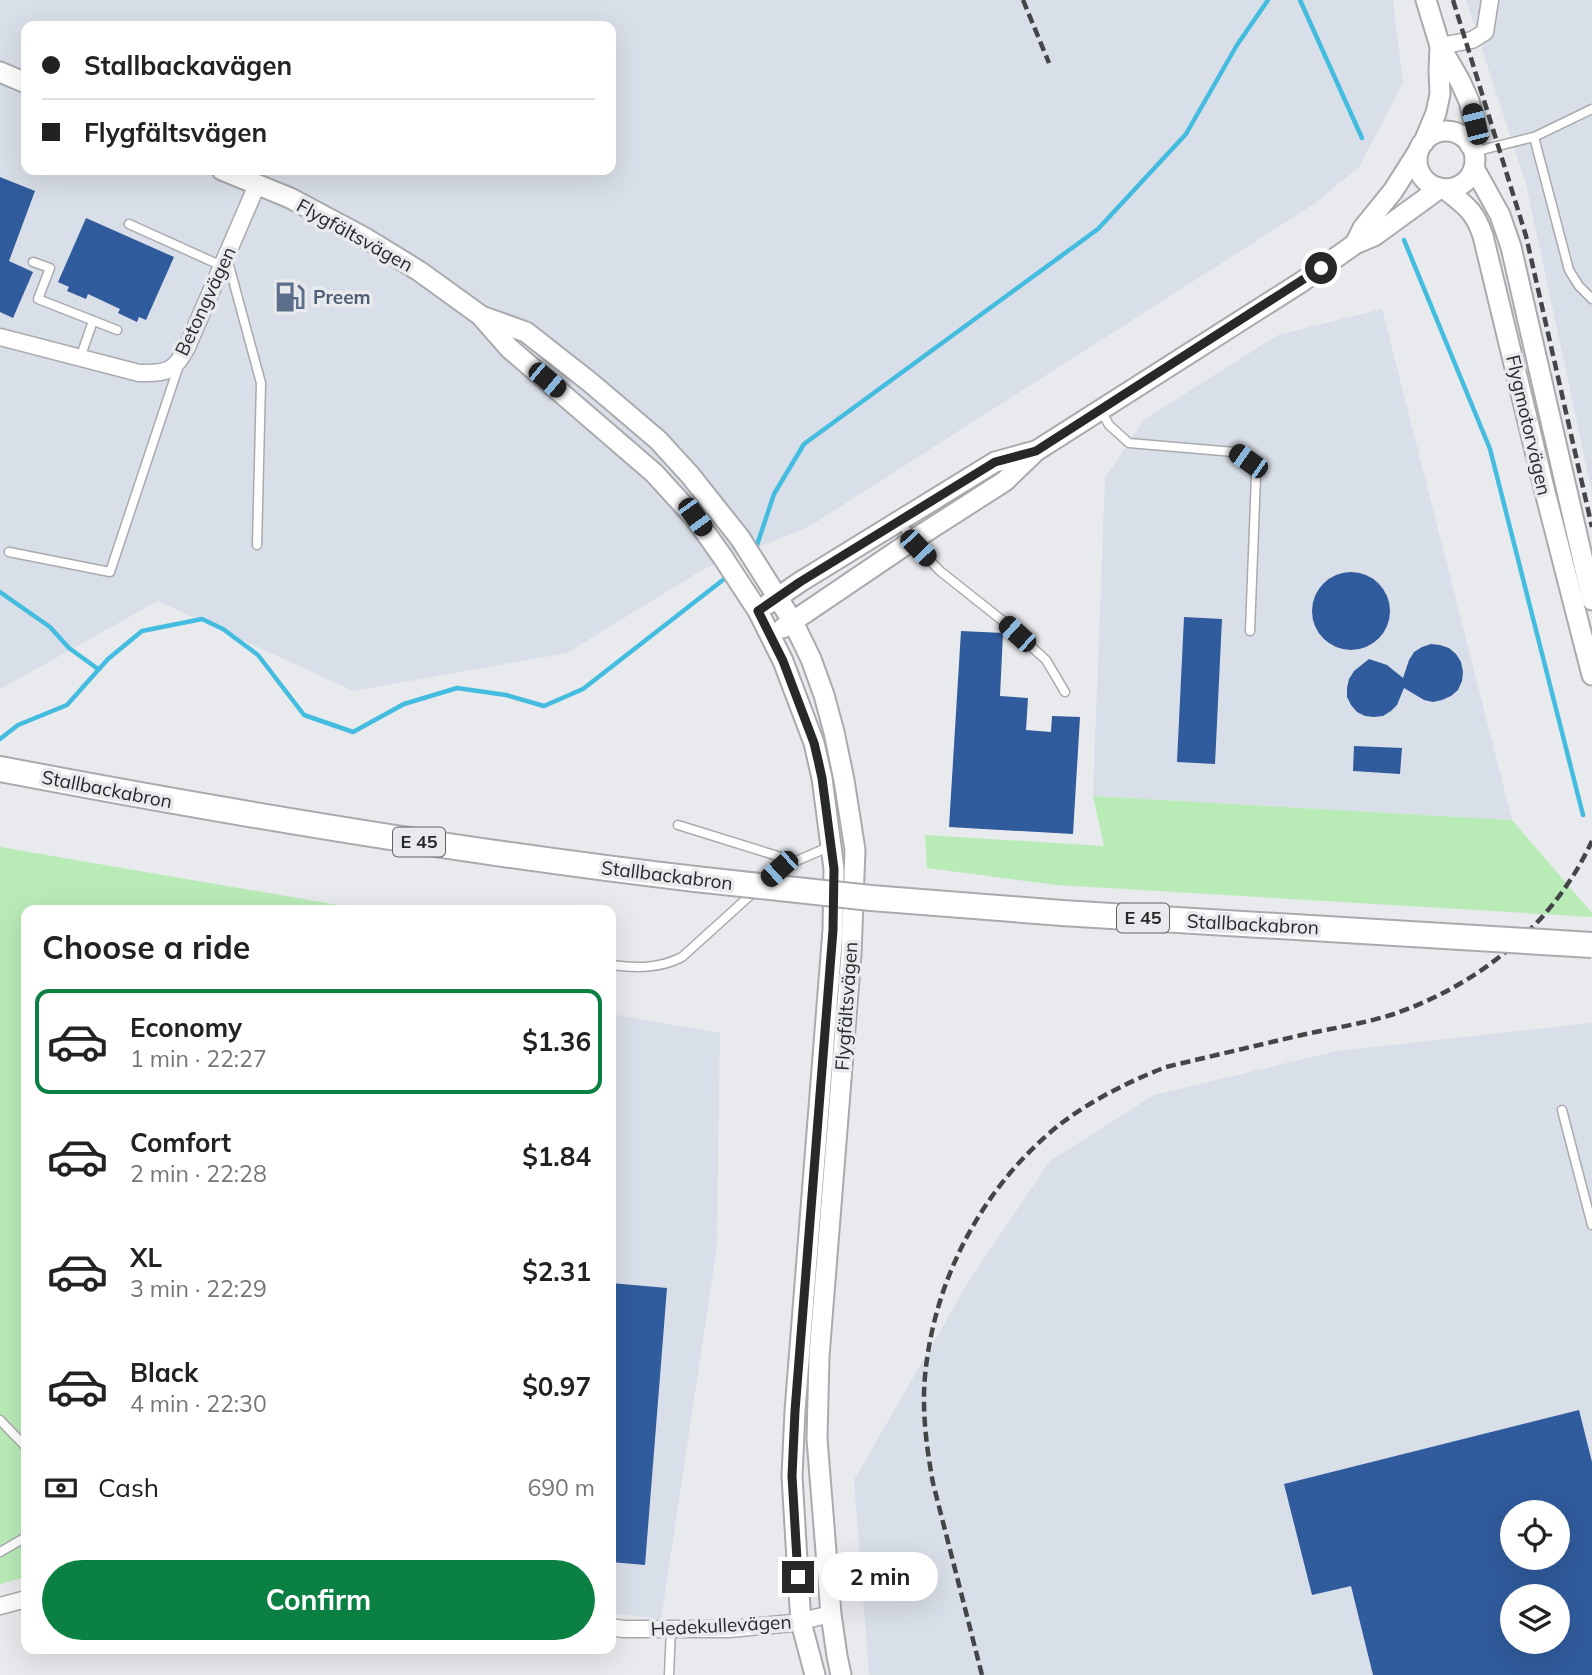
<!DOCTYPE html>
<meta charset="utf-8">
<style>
body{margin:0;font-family:Mulish,sans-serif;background:#f6f6f6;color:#222;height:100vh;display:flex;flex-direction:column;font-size:26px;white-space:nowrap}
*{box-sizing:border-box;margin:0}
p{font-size:23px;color:#767676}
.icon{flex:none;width:38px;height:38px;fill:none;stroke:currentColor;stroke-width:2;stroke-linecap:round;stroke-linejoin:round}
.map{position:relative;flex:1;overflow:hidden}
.details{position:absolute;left:21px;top:905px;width:595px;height:749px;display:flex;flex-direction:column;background:#fff;border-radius:14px;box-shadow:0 7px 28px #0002}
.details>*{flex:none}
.top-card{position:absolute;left:21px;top:21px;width:595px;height:154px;border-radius:14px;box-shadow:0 7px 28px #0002;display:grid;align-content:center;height:154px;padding:0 21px;background:#fff}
.buttons{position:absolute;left:1500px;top:1500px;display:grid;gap:14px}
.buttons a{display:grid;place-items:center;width:70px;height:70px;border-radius:50%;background:#fff;box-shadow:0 7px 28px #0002;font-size:35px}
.end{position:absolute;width:32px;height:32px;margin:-16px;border:9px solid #272829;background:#fff;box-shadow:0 0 0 4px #fff}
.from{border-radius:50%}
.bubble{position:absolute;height:49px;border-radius:24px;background:#fff;box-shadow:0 7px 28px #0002;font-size:23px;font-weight:700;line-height:49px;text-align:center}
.car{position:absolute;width:21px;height:42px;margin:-21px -10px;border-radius:9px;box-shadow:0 0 5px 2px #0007;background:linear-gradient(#222 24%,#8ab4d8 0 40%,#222 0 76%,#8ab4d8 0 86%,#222 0)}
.top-card b{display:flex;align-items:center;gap:24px;height:66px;font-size:26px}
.top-card b+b{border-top:2px solid #e0e0e0}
.top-card i{width:18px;height:18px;background:#222}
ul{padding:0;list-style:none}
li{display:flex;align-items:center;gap:21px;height:105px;margin:0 14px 10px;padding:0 7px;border:4px solid transparent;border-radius:14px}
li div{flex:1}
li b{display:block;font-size:26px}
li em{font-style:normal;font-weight:700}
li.active{border-color:#0b8043}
li>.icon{width:63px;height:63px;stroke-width:1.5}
h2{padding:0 21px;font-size:32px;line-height:84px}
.pay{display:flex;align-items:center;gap:18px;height:77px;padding:0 21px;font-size:26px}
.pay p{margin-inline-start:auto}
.primary-button{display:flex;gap:14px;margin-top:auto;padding:14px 21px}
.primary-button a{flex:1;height:80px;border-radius:42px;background:#0b8043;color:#fff;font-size:28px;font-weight:700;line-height:80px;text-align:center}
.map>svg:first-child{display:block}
</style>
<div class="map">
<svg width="1592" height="1675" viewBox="0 0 1592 1675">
<rect width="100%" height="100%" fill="#e8eaed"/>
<g fill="#d9dfe8" fill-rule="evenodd">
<path d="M 0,0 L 1393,0 L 1403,83 L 1359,167 L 1314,204 L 810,526 L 702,570 L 567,653 L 353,691 L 158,601 L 0,689 ZM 26,26 L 611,26 L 611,170 L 26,170 Z"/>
<path d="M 1466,0 L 1592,0 L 1592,493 L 1526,184 Z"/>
<path d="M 1382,309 L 1512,820 L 1093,796 L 1105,478 L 1145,419 L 1278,335 Z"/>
<path d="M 611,1014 L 720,1033 L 717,1246 L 661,1619 L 611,1613 Z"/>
<path d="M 1592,1023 L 1592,1675 L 869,1675 L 854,1480 L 970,1279 L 1050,1161 L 1154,1095 L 1337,1051 ZM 1512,1512 L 1558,1512 L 1558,1558 L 1512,1558 ZM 1512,1596 L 1558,1596 L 1558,1642 L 1512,1642 Z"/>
</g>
<g fill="#b9ebb7">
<path d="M 1093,796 L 1512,820 L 1592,913 L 1592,917 L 1057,885 L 927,868 L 925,835 L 1104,846 Z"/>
<path d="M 0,847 L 367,910 L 26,910 L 26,1577 L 0,1584 Z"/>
</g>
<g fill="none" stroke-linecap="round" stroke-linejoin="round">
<g stroke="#43bcdf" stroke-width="4.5">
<path d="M 1300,0 L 1362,138"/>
<path d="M 1404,240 L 1490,449 L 1583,815"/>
<path d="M 753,549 L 757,545 L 774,494 L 804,444 L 1098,229 L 1186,134 L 1237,45 L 1268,0"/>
<path d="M 0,592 L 50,627 L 69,648 L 98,669"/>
<path d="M 0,739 L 18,725 L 67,705 L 108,659 L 142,631 L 202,619 L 223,629 L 258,655 L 304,715 L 353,732 L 404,704 L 457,688 L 506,695 L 544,706 L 583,689 L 728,576"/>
</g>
</g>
<g fill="#305b9c" fill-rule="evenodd">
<path d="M 0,177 L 35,191 L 9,261 L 33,272 L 13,318 L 0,312 Z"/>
<path d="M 86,218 L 174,257 L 146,320 L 139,317 L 137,322 L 118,313 L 120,309 L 88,294 L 86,299 L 67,291 L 69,287 L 58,282 Z"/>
<circle cx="1351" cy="611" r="39"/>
<path d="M 1184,617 L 1222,619 L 1215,764 L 1177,762 Z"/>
<path d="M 961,631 L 1003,633 L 1000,696 L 1028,698 L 1026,730 L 1051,732 L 1052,716 L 1080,717 L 1073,834 L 949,827 Z"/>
<path d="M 1431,644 L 1440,645 L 1449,648 L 1456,654 L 1461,662 L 1463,672 L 1462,681 L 1458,690 L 1451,696 L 1442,700 L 1433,702 L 1424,700 L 1404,688 L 1397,705 L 1391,711 L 1383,716 L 1374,717 L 1365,716 L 1357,712 L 1351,705 L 1347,697 L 1347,688 L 1349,679 L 1354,671 L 1369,659 L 1387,665 L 1403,678 L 1409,660 L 1414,652 L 1422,647 Z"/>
<path d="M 1354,746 L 1402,748 L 1400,774 L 1353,771 Z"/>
<path d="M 611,1283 L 667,1288 L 645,1565 L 611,1562 Z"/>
<path d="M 1579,1410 L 1592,1462 L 1592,1675 L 1373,1675 L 1351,1586 L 1312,1595 L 1284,1484 ZM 1512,1512 L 1558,1512 L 1558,1558 L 1512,1558 ZM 1512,1596 L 1558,1596 L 1558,1642 L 1512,1642 Z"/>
</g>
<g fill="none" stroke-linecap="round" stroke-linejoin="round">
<g stroke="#a9aaad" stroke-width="11">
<g id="service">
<path d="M 1534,137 L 1569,270 L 1579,286 L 1592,299"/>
<path d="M 1473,152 L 1534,137 L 1592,109"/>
<path d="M 129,224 L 222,266"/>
<path d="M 227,258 L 261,383 L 257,545"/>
<path d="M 33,262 L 50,268 L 38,299 L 117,330"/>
<path d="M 80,358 L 93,321"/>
<path d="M 1102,412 L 1109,425 L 1129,443 L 1234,452 L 1248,462 L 1256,476 L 1250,631"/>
<path d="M 899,520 L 918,548 L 940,571 L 1003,621 L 1046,660 L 1065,692"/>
<path d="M 9,552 L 110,572 L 179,365"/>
<path d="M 678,825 L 784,858 L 787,865 L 831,846"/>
<path d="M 765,882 L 779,869 L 787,865"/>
<path d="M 611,965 C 636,968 659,969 682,957 L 755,891"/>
<path d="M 1562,1110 L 1592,1225"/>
<path d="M 0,1420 L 26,1447"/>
<path d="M 0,1552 L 26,1537"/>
<path d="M 669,1675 L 671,1629"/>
</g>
</g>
<g stroke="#a9aaad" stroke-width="19">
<g id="minor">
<path d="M 1440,46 L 1472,40 L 1485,32 L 1490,0"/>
<path d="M 0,337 L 139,373 C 166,373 174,373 187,347 L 257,185"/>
<path d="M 0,1606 L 26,1599"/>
<path d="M 611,1627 L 623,1629 L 729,1629 L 793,1623 L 831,1614"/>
</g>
</g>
<g stroke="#a9aaad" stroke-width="23">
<g id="tertiary">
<path d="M 1426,0 L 1440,46 L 1460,81 L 1469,101 L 1475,124 L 1470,145"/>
<path d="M 0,72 L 26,83"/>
<circle cx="1446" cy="160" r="29"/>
<path d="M 1424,142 L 1436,113 L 1440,94 L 1439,70 L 1440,47"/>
<path d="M 1474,168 L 1500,215 L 1511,247 L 1592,600"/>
<path d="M 222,170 L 290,198 L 367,239 L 419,271 L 480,315 L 509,348 L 654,473 L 695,518 L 722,556 L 758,611 L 783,661 L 814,743 L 822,778 L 834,869 L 833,930 L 795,1411 L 792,1476 L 798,1577 L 801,1622 L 815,1675"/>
<path d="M 1445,189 C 1465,205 1475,211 1483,236 L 1545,492 L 1592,675"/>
<path d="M 1355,244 L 1363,228 L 1393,191 L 1419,150"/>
<path d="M 484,317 L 526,332 L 591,383 L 658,440 L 690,475 L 740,538 L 793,622 L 811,659 L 824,695 L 834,732 L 844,780 L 855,850 L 851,954 L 819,1356 L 817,1439 L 831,1614 L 837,1656 L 841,1675"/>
<path d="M 768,604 L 800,582 L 995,462 L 1035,451"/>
<path d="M 783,628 L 913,540 L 1005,481 L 1036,451 L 1303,281 L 1355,244 L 1374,236 L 1440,188"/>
</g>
</g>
<g stroke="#a9aaad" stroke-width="28">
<path id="trunk" d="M 0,769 C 231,813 462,852 695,879"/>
</g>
<use href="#service" stroke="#fff" stroke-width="8"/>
<use href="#minor" stroke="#fff" stroke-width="16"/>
<use href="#tertiary" stroke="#fff" stroke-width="19"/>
<use href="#trunk" stroke="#fff" stroke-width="24"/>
<g stroke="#444546" stroke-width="4.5" stroke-dasharray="10 5" stroke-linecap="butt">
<path d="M 1023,0 L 1049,63"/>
<path d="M 1453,0 L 1526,236 L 1592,527"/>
<path d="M 982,1675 L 933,1483 C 926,1445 921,1405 926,1367 C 937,1272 987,1181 1063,1122 C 1094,1099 1130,1081 1166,1067 C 1212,1056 1259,1045 1306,1034 C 1334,1028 1366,1023 1394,1014 C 1480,984 1553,925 1592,841"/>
</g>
<g stroke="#a9aaad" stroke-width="28" stroke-linecap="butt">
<path id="trunk-bridge" d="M 695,879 L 871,898 L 1062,913 L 1592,945"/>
</g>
<use href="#trunk-bridge" stroke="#fff" stroke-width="24"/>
</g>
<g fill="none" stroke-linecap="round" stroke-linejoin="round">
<path stroke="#272829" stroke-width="9" d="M 798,1577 L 792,1476 L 795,1411 L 833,930 L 834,869 L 822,778 L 818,760 L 814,743 L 783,661 L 758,611 L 800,582 L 995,462 L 1036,451 L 1321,268"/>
</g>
<defs>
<g id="fuel-bare" transform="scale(2.415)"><path d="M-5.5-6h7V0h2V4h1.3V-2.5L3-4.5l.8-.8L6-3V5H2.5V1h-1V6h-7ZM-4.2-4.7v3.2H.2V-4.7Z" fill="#5c6f8a" stroke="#e8eaed" stroke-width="2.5" paint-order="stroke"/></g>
</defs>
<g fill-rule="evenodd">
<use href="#fuel-bare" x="290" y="297"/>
</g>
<g text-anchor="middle" stroke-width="7" stroke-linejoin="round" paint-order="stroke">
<g fill="#e8eaed" stroke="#616264" stroke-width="2">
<rect x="393" y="827.5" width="52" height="29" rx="5"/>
<rect x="1117" y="903.5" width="52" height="29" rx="5"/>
</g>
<g font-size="18" font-weight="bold" fill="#272829">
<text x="419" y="848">E 45</text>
<text x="1143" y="924">E 45</text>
</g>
<g font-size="19" fill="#272829" stroke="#e8eaed">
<text transform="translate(355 235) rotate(29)" y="7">Flygfältsvägen</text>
<text transform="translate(205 301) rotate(-65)" y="7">Betongvägen</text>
<text transform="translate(1529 425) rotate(77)" y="7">Flygmotorvägen</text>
<text transform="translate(107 789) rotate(11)" y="7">Stallbackabron</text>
<text transform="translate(667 875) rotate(7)" y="7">Stallbackabron</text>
<text transform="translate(1253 924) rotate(3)" y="7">Stallbackabron</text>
<text transform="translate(846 1006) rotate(-86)" y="7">Flygfältsvägen</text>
<text transform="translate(721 1625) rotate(-3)" y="7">Hedekullevägen</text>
</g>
<g font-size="19" font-weight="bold" fill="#4e5e75" stroke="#e8eaed" text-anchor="start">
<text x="313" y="304">Preem</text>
</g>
</g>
</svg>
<div class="buttons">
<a><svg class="icon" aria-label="locate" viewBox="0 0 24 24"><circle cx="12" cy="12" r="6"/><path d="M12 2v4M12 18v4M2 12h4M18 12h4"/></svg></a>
<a><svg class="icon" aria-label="layers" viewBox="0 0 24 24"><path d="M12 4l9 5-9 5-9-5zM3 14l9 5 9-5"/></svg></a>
</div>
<i class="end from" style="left:1321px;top:268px"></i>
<i class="end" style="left:798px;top:1577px"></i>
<div class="bubble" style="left:822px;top:1552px;width:116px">2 min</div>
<i class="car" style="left:1475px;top:124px;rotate:346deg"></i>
<i class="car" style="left:547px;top:380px;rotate:130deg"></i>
<i class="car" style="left:1248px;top:461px;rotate:305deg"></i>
<i class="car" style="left:695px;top:517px;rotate:144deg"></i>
<i class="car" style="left:918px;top:548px;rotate:136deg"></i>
<i class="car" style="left:1017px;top:634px;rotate:312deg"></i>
<i class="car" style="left:779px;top:869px;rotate:228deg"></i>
<div class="top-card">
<b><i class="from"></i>Stallbackavägen</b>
<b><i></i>Flygfältsvägen</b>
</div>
<section class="details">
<h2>Choose a ride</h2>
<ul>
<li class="active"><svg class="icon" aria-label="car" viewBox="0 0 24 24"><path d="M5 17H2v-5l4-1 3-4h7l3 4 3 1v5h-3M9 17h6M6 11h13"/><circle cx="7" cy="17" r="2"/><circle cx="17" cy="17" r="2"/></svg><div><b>Economy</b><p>1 min · 22:27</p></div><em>$1.36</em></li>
<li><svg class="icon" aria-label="car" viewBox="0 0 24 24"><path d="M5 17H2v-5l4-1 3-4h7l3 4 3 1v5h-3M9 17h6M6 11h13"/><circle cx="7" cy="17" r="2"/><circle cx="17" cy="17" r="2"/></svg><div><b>Comfort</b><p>2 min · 22:28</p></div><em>$1.84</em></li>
<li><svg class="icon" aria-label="car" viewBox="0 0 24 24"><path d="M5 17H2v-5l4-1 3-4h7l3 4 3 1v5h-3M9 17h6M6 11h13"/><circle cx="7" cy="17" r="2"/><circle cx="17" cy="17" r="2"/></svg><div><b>XL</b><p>3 min · 22:29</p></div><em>$2.31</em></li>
<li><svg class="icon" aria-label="car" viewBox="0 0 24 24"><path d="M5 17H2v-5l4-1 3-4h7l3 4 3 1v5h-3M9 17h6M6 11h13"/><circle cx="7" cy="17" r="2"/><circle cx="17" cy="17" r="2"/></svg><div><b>Black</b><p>4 min · 22:30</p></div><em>$0.97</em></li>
</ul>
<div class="pay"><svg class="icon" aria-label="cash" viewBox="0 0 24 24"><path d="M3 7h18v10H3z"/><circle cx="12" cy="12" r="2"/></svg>Cash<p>690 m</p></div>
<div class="primary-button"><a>Confirm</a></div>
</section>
</div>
